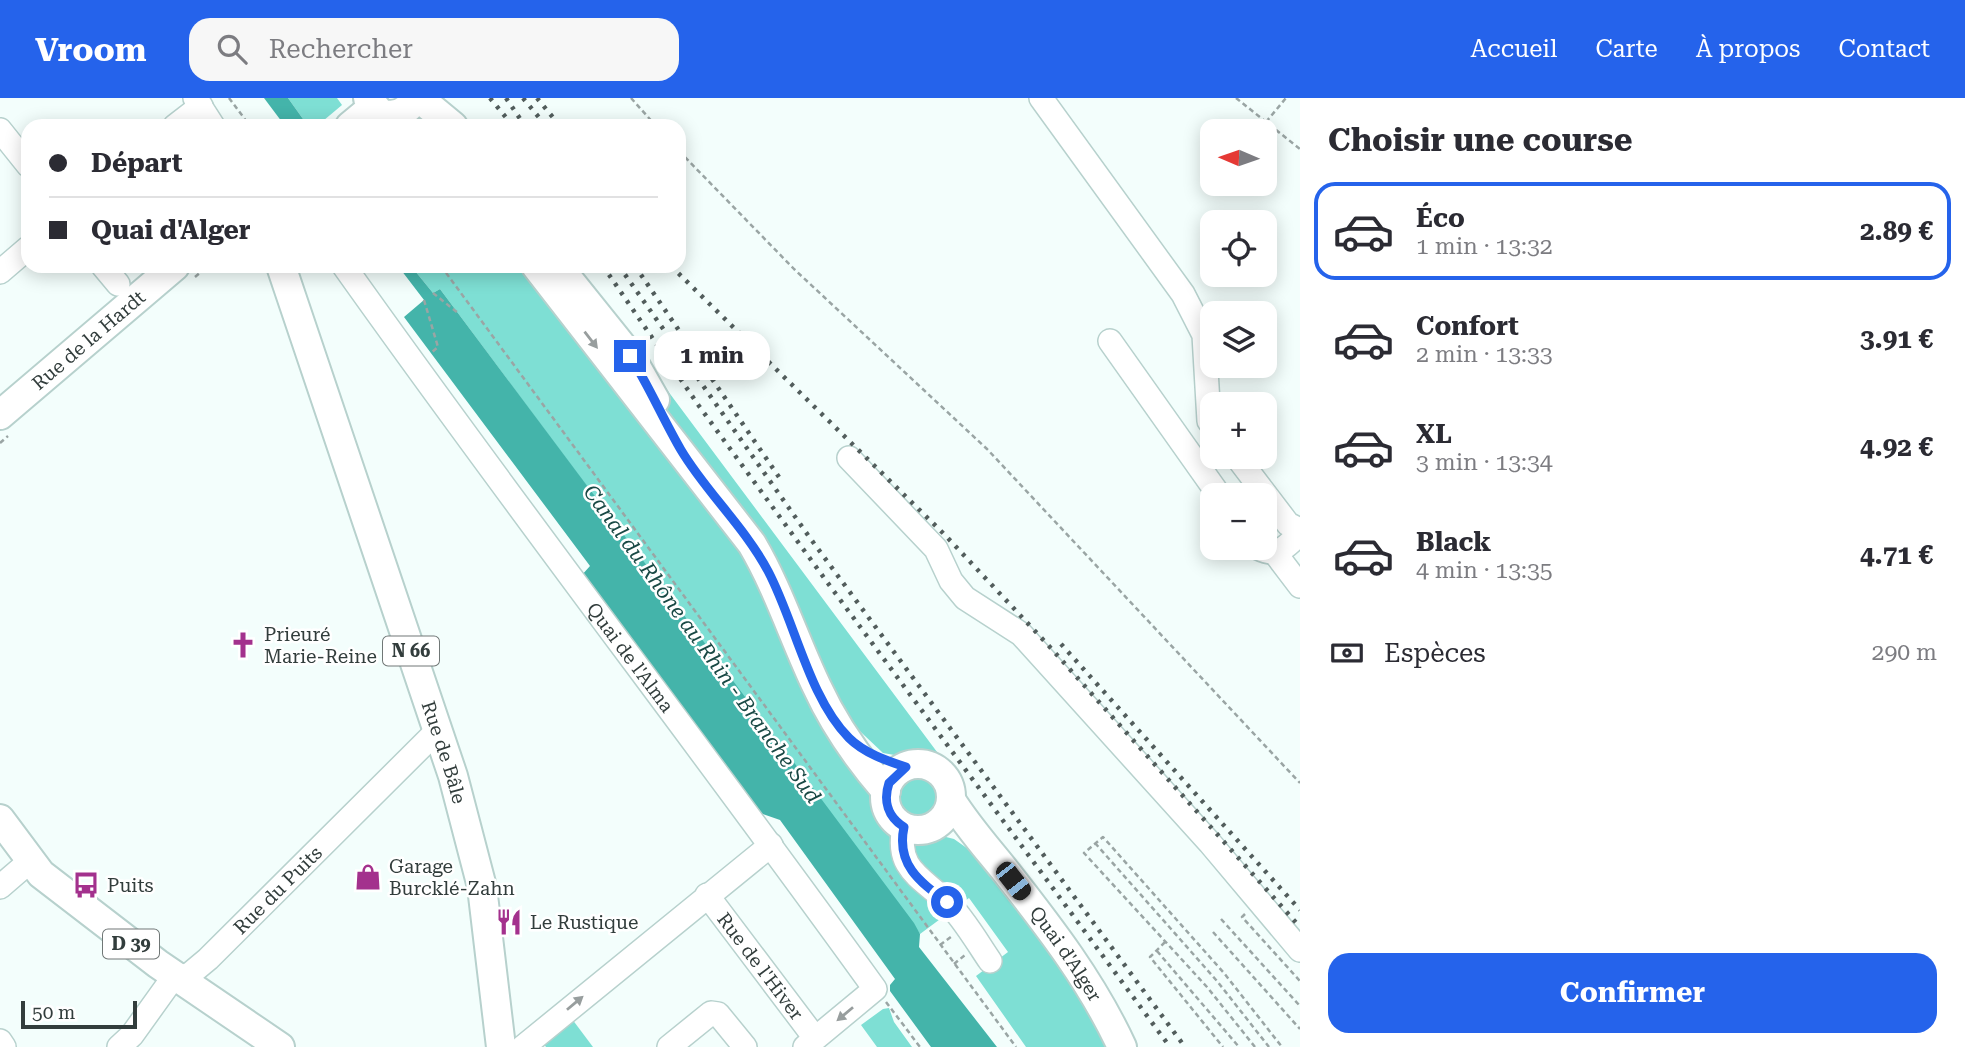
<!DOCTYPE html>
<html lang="fr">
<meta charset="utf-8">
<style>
body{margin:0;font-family:"Roboto Serif",serif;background:#f7f7f7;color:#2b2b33;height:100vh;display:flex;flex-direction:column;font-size:26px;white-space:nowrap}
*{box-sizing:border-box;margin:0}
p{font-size:23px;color:#7c7c81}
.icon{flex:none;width:38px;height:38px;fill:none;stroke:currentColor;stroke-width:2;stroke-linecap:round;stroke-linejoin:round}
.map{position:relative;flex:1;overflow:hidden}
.side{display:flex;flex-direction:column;background:#fff;width:665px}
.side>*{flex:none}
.banner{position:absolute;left:21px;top:21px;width:665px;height:154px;border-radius:21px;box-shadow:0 4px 18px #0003;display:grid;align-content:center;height:154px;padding:0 28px;background:#fff}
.needle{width:46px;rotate:272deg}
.fabs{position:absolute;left:1200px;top:21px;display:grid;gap:14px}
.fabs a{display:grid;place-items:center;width:77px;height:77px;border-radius:14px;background:#fff;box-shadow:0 4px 18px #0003;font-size:35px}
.scale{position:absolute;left:21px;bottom:18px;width:116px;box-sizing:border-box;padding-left:7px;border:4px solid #323d3c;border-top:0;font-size:19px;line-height:24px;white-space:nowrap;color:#323d3c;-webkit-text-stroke:5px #fff;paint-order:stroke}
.end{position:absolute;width:32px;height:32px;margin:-16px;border:9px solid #2563eb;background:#fff;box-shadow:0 0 0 4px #fff}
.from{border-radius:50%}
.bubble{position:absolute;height:49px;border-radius:21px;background:#fff;box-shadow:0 4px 18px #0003;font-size:23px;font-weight:700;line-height:49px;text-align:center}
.car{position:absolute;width:21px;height:42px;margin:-21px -10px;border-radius:9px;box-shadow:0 0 5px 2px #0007;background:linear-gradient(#222 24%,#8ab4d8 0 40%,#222 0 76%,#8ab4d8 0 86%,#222 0)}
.banner b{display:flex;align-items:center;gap:24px;height:66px;font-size:26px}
.banner b+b{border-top:2px solid #e1e1e2}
.banner i{width:18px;height:18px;background:#2b2b33}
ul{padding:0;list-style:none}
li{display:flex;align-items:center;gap:21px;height:98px;margin:0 14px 10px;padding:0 14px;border:4px solid transparent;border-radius:21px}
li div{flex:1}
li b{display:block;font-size:26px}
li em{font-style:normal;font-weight:700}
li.selected{border-color:#2563eb}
li>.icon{width:63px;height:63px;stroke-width:1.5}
h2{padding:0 28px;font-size:32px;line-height:84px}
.pay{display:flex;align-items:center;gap:18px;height:77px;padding:0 28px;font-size:26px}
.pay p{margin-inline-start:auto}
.cta{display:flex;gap:14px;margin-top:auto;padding:14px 28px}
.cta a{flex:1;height:80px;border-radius:21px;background:#2563eb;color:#fff;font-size:28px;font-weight:700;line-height:80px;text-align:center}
header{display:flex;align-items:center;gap:42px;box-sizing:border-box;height:98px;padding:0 35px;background:#2563eb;color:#fff}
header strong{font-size:33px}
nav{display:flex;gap:38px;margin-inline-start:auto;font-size:24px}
.search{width:490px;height:63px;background:#f7f7f7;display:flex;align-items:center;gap:18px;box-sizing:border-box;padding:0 24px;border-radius:21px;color:#7c7c81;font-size:26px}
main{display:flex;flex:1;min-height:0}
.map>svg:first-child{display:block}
</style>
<header>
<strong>Vroom</strong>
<div class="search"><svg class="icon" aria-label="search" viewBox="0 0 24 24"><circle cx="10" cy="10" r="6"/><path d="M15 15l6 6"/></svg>Rechercher</div>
<nav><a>Accueil</a><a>Carte</a><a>À propos</a><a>Contact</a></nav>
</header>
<main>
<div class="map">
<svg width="1300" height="949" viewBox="0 0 1300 949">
<rect width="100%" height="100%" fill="#f3fefc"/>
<g fill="#7edfd4">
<path d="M 288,0 L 337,0 L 342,7 L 317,28 L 308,28 Z"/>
<path d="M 411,168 L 530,168 L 741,446 L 874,690 L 880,717 L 890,738 L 892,756 L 908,781 L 947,816 L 920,836 L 440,191 L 433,195 Z"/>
<path d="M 647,265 L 940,658 L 906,659 L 883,655 L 847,621 L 761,441 L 670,317 L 657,294 Z"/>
<circle cx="918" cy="699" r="20"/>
<path d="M 938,737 L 954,741 L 981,760 L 1080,885 L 1113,949 L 1026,949 L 976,878 L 1008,854 L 969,800 L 958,808 L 921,773 L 912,746 L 919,740 Z"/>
<path d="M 889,910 L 894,924 L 912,949 L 877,949 L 861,927 L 883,911 Z"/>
<path d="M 566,913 L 593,949 L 546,949 L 537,937 Z"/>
</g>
<g fill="#44b4aa">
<path d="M 264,0 L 288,0 L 308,28 L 285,28 Z"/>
<path d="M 398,168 L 411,168 L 433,195 L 440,191 L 914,825 L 920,836 L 919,849 L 997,949 L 931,949 L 890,893 L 890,887 L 895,881 L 780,722 L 757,714 L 581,478 L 590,468 L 404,219 L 424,202 Z"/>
</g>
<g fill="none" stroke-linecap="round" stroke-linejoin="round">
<g stroke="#b7d1cd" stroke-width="26">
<g id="minor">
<path d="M 195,0 L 213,28"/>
<path d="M 1041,0 L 1183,196 L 1204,237 L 1209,323 L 1213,328"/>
<path d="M 175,28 L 201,8"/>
<path d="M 0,32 L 28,67"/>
<path d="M 103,168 L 118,186"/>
<path id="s1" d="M 344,168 C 517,412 700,648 875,891 L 805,949"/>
<path d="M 0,174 L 28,150"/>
<path d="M 1110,243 L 1219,397"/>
<path d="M 1237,359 L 1288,426 L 1300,432"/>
<path d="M 849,360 L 936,451 L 951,483 L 965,500 L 1021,536 L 1210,745 L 1300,852"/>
<path d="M 1258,450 C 1278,460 1286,449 1300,435"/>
<path d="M 1275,455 L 1300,488"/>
<path d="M 904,729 C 895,772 922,779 948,805 C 964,821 977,844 990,863"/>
<path d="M 0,789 L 29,764"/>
<path id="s2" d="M 707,797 L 815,940"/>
<path d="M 0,943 L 4,949"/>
<path id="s3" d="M 119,949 L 132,937 L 170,884 L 190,876 L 208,861 L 438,632"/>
<path d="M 523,949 L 771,747"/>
<path d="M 669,949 L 711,915 L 718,916 L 745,949"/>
</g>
</g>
<g stroke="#b7d1cd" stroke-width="32">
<g id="major">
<path d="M 368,0 L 380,15 C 395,20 408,15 414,0"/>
<path d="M 419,0 L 453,28"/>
<path d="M 350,28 L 373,9"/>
<path id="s4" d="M 281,168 L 453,678 L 482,789 L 501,949"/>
<path d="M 536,168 L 752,446 C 779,492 794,541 817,589 C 834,626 860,663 886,693"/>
<path d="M 569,182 L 630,258 L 655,302"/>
<path id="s5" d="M 0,317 L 175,168"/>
<circle cx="918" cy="699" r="33"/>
<path id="s6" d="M 951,702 C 968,729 987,750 1007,775 C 1050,830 1092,884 1122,949"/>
<path d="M 0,721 L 41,776 L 158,866 L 280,949"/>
</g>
</g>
<g stroke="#9aa5a4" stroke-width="2.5" stroke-dasharray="5 3.5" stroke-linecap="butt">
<path d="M 229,0 L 250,28"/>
<path d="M 631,0 L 656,28"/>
<path d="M 1236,0 L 1300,51"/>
<path d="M 1266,24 L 1286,0"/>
<path d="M 679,53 L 794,171 L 987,351 L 1300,685"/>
<path d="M 441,168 L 1016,949"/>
<path d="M 195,179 L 208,168"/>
<path d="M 433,195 L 458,215"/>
<path d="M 424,202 L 438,249 L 431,255"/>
<path d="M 0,345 L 8,338"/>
<path d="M 1095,745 L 1217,883 L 1269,949"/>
<path d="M 1245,816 L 1242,819 L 1300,883"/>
<path d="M 1221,821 L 1300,908"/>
<path d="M 1213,834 L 1300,931"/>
<path d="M 1165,844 L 1150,859 L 1223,949"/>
<path d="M 940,847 L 952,838"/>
<path d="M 1157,853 L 1239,949"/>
<path d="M 954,866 L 965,857"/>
<path d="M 886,904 L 920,949"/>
<path d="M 1255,949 L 1207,889 L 1084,755 L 1103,739 L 1224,875 L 1282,949"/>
</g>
<use href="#minor" stroke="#fff" stroke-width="23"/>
<use href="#major" stroke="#fff" stroke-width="28"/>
<g stroke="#525d5c" stroke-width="4.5" stroke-dasharray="3.5 7" stroke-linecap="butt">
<path d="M 490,0 L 513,28"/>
<path d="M 506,0 L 525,28"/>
<path d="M 523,0 L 546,28"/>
<path d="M 537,0 L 560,28"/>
<path d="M 603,168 L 699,308 L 830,488 L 1170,949"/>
<path d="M 619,168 L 810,440 L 1185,949"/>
<path d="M 635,168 L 781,382"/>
<path d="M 671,168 L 945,437 L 1049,548 L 1300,829"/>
<path d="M 1061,546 L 1300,812"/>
</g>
</g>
<defs><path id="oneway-solid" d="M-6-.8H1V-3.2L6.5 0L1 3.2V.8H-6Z" transform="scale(1.75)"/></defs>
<g fill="#989e9e">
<use href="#oneway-solid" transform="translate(591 242) rotate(52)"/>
<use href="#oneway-solid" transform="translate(575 905) rotate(-40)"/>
<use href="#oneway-solid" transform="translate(845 916) rotate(140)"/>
</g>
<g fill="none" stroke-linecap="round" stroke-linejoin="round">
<path stroke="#2563eb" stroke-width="9" d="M 630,258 C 649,288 663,321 681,352 C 706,394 744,428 768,473 C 795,524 809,600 849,640 C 864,655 887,663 906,669 L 889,685 C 883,703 888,719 904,729 C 896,767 920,784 947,804"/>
</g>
<defs>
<g id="church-bare" transform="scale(2.1)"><path d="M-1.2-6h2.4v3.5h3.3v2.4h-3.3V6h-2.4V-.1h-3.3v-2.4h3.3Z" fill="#a3318d" stroke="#fff" stroke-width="2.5" paint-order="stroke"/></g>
<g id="shop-bare" transform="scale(2.1)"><path d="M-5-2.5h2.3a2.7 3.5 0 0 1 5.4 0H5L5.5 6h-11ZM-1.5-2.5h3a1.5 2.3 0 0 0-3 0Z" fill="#a3318d" stroke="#fff" stroke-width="2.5" paint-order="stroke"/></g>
<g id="bus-bare" transform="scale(2.1)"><path d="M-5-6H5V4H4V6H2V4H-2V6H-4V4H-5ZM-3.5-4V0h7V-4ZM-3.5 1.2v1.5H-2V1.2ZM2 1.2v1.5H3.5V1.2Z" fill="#a3318d" stroke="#fff" stroke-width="2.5" paint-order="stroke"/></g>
<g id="restaurant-bare" transform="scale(2.1)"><path d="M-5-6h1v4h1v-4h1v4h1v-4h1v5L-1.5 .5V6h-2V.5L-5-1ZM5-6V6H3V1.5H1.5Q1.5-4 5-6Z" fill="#a3318d" stroke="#fff" stroke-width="2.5" paint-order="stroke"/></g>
</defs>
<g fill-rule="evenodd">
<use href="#church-bare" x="243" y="547"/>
<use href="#shop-bare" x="368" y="779"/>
<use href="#bus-bare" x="86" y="787"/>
<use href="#restaurant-bare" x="509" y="824"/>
</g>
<g text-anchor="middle" stroke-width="5" stroke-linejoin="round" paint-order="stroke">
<g fill="#fff" stroke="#707776" stroke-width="2">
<rect x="383" y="538.5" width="56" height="29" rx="5"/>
<rect x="103" y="831.5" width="56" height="29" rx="5"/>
</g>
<g font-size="18" font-weight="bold" fill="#323d3c">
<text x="411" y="559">N 66</text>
<text x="131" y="852">D 39</text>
</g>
<g font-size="19" fill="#323d3c" stroke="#fff">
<text dy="7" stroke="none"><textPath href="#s5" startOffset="116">Rue de la Hardt</textPath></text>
<text dy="7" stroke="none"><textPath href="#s1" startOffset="485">Quai de l'Alma</textPath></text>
<text dy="7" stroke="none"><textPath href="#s4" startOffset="513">Rue de Bâle</textPath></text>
<text dy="7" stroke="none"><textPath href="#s3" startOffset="226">Rue du Puits</textPath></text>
<text dy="7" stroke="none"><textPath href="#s6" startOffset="192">Quai d'Alger</textPath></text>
<text dy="7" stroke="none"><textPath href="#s2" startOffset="89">Rue de l'Hiver</textPath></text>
</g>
<g font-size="19" fill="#323d3c" stroke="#fff" text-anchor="start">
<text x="264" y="543">Prieuré<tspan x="264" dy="22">Marie-Reine</tspan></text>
<text x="389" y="775">Garage<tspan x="389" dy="22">Burcklé-Zahn</tspan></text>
<text x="107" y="794">Puits</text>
<text x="530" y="831">Le Rustique</text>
</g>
<g font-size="21" font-style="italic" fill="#194945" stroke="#fff">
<text transform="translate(702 546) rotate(54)" y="7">Canal du Rhône au Rhin - Branche Sud</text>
</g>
</g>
</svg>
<div class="fabs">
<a><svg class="needle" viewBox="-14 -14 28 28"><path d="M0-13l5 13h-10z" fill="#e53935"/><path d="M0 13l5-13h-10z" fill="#7c7c81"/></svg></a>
<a><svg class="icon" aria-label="locate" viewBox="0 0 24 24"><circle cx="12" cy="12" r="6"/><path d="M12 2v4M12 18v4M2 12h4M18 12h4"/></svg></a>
<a><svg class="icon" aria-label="layers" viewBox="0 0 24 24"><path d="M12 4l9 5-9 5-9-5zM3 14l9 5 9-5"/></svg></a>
<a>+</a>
<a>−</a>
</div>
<div class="scale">50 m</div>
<i class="end from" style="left:947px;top:804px"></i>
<i class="end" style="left:630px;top:258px"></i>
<div class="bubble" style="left:654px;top:233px;width:116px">1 min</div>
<i class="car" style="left:1013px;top:783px;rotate:142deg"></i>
<div class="banner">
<b><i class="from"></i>Départ</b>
<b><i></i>Quai d'Alger</b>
</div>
</div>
<section class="side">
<h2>Choisir une course</h2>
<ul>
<li class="selected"><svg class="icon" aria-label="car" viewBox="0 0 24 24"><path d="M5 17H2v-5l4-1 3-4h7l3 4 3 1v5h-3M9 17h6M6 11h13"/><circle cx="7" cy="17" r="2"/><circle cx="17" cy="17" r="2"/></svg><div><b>Éco</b><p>1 min · 13:32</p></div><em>2.89 €</em></li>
<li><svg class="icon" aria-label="car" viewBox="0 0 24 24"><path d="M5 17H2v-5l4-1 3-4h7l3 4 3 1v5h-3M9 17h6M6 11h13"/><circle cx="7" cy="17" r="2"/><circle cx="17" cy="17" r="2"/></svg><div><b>Confort</b><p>2 min · 13:33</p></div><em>3.91 €</em></li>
<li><svg class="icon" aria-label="car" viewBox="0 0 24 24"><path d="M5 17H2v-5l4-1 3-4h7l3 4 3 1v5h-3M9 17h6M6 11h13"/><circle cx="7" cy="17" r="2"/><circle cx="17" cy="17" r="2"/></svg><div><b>XL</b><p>3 min · 13:34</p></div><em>4.92 €</em></li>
<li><svg class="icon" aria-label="car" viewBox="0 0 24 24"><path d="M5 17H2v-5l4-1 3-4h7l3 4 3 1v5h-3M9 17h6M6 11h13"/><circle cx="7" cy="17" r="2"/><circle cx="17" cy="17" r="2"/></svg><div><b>Black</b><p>4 min · 13:35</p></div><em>4.71 €</em></li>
</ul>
<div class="pay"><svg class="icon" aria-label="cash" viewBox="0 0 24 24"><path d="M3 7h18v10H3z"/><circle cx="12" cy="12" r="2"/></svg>Espèces<p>290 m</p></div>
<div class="cta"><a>Confirmer</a></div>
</section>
</main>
